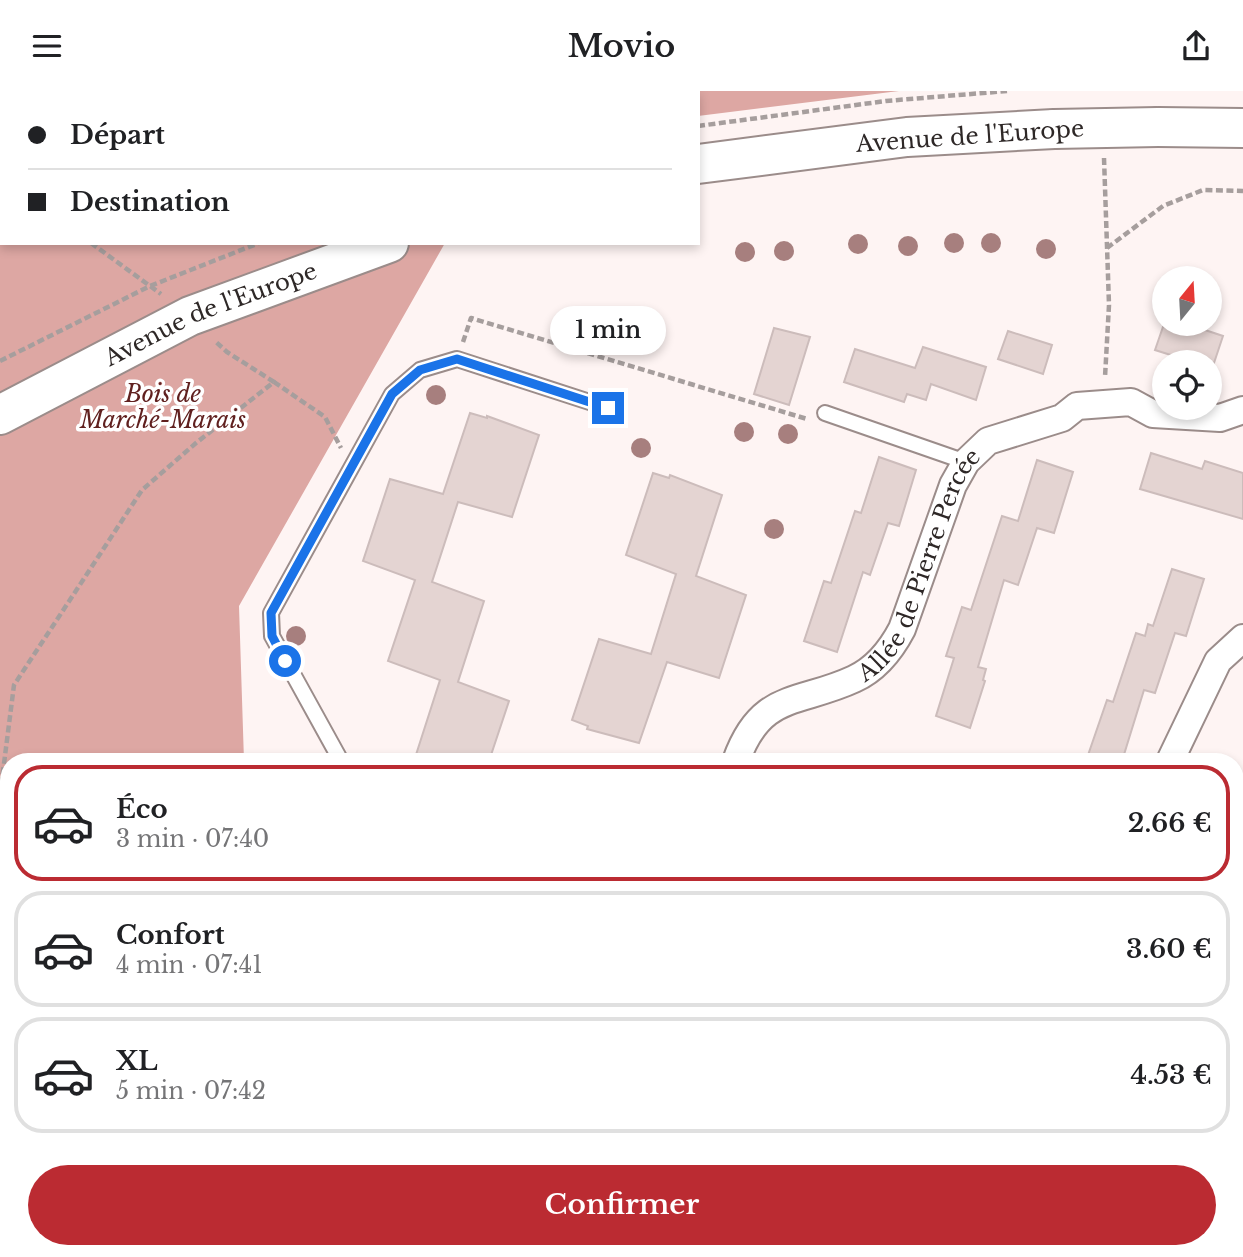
<!DOCTYPE html>
<html lang="fr">
<meta charset="utf-8">
<style>
body{margin:0;font-family:"Libre Baskerville",serif;background:#f2f2f2;color:#202124;height:100vh;display:flex;flex-direction:column;font-size:26px;white-space:nowrap}
*{box-sizing:border-box;margin:0}
p{font-size:23px;color:#757577}
.icon{flex:none;width:38px;height:38px;fill:none;stroke:currentColor;stroke-width:2;stroke-linecap:round;stroke-linejoin:round}
.map{position:relative;flex:1;overflow:hidden}
.details{position:absolute;left:0px;top:662px;width:1244px;height:506px;display:flex;flex-direction:column;background:#fff;border-radius:28px 28px 0 0;box-shadow:0 4px 10px #0003}
.details>*{flex:none}
.top-card{position:absolute;left:0px;top:0px;width:700px;height:154px;box-shadow:0 4px 10px #0003;display:grid;align-content:center;height:154px;padding:0 28px;background:#fff}
.needle{width:46px;rotate:18deg}
.tools{position:absolute;left:1152px;top:175px;display:grid;gap:14px}
.tools a{display:grid;place-items:center;width:70px;height:70px;border-radius:50%;background:#fff;box-shadow:0 4px 10px #0003;font-size:35px}
.end{position:absolute;width:32px;height:32px;margin:-16px;border:9px solid #1a73e8;background:#fff;box-shadow:0 0 0 4px #fff}
.from{border-radius:50%}
.bubble{position:absolute;height:49px;border-radius:24px;background:#fff;box-shadow:0 4px 10px #0003;font-size:23px;font-weight:600;line-height:49px;text-align:center}
.top-card b{display:flex;align-items:center;gap:24px;height:66px;font-size:26px}
.top-card b+b{border-top:2px solid #e0e0e0}
.top-card i{width:18px;height:18px;background:#202124}
ul{padding:12px 0 0;list-style:none}
li{display:flex;align-items:center;gap:21px;height:116px;margin:0 14px 10px;padding:0 14px;border:4px solid #e0e0e0;border-radius:28px}
li div{flex:1}
li b{display:block;font-size:26px}
li em{font-style:normal;font-weight:600}
li.active{border-color:#bb2b32}
li>.icon{width:63px;height:63px;stroke-width:1.5}
.cta{display:flex;gap:14px;margin-top:auto;padding:14px 28px}
.cta a{flex:1;height:80px;border-radius:42px;background:#bb2b32;color:#fff;font-size:28px;font-weight:600;line-height:80px;text-align:center}
header{display:flex;justify-content:space-between;align-items:center;height:91px;padding:0 28px;background:#fff;font-size:32px;font-weight:600}
.map>svg:first-child{display:block}
</style>
<header><svg class="icon" aria-label="menu" viewBox="0 0 24 24"><path d="M4 6h16M4 12h16M4 18h16"/></svg>Movio<svg class="icon" aria-label="share" viewBox="0 0 24 24"><path d="M12 15V3M7 8l5-5 5 5M5 13v7h14v-7"/></svg></header>
<div class="map">
<svg width="1243" height="1166" viewBox="0 0 1243 1166">
<rect width="100%" height="100%" fill="#fef4f3"/>
<path fill="#fee5e2" d="M 0,1150 L 9,1151 L 9,1158 L 260,1161 L 259,1166 L 0,1166 Z"/>
<path fill="#dda7a3" d="M 0,0 L 899,0 L 698,25 L 698,2 L 2,2 L 2,152 L 445,152 L 239,515 L 244,670 L 9,670 L 9,1113 L 0,1113 Z"/>
<g fill="#e4d4d2" stroke="#ccbcbb" stroke-width="2">
<path d="M 1164,233 L 1187,233 L 1223,245 L 1212,278 L 1209,271 L 1193,271 L 1155,259 Z"/>
<path d="M 774,237 L 810,246 L 789,314 L 754,303 Z"/>
<path d="M 1008,240 L 1052,254 L 1043,283 L 998,268 Z"/>
<path d="M 923,256 L 986,276 L 976,309 L 931,293 L 926,309 L 907,303 L 904,311 L 844,291 L 855,258 L 915,277 Z"/>
<path d="M 470,322 L 487,327 L 487,325 L 539,344 L 512,426 L 458,411 L 432,491 L 484,510 L 458,591 L 509,610 L 489,670 L 414,670 L 440,589 L 388,570 L 415,489 L 363,470 L 390,388 L 443,403 Z"/>
<path d="M 1151,362 L 1202,378 L 1205,370 L 1243,382 L 1243,428 L 1140,398 Z"/>
<path d="M 879,366 L 916,379 L 899,435 L 888,432 L 870,484 L 863,481 L 837,561 L 804,550 L 824,490 L 831,492 L 855,420 L 861,422 Z"/>
<path d="M 1037,369 L 1073,381 L 1054,442 L 1037,437 L 1018,494 L 1004,489 L 978,576 L 986,578 L 983,589 L 985,590 L 970,637 L 936,625 L 954,567 L 946,565 L 962,516 L 971,519 L 1002,425 L 1018,430 Z"/>
<path d="M 653,382 L 669,387 L 670,384 L 722,404 L 696,485 L 746,504 L 719,587 L 667,571 L 639,652 L 587,638 L 588,635 L 572,629 L 599,548 L 651,563 L 676,483 L 626,464 Z"/>
<path d="M 1172,478 L 1204,488 L 1186,545 L 1175,542 L 1155,602 L 1144,599 L 1122,670 L 1086,670 L 1107,609 L 1113,611 L 1136,542 L 1145,545 L 1148,533 L 1153,535 Z"/>
</g>
<g fill="none" stroke-linecap="round" stroke-linejoin="round">
<g stroke="#9b8c8a" stroke-width="18">
<g id="lane">
<path d="M 825,322 L 966,371"/>
<path d="M 341,670 L 272,545 L 271,522 L 392,303 L 420,279 L 457,268 L 608,317"/>
<path d="M 1236,1074 L 1243,1075"/>
<path d="M 0,1128 L 9,1128"/>
<path d="M 0,1164 L 13,1166"/>
<path d="M 534,1166 L 535,1158"/>
<path d="M 726,1166 L 727,1158"/>
<path d="M 1010,1166 L 1012,1158"/>
<path d="M 1186,1166 L 1188,1158"/>
</g>
</g>
<g stroke="#9b8c8a" stroke-width="30">
<g id="street">
<path id="s1" d="M 736,670 C 761,600 798,614 854,588 C 876,578 891,559 902,538 L 953,394 L 966,371 L 988,350 L 1062,327 L 1077,315 L 1131,311 L 1153,323 L 1220,327 L 1243,319"/>
<path d="M 1170,670 L 1218,570 L 1243,547"/>
<path d="M 1236,790 L 1243,791"/>
<path d="M 324,1166 L 325,1158"/>
</g>
</g>
<g stroke="#9b8c8a" stroke-width="42">
<g id="secondary">
<path d="M 1158,36 L 1243,37"/>
<path d="M 698,73 L 907,46 L 1054,38"/>
<path id="s2" d="M 0,324 L 190,225 L 389,152"/>
</g>
</g>
<g stroke="#a69e9d" stroke-width="4.5" stroke-dasharray="7 3.5" stroke-linecap="butt">
<path d="M 88,2 L 91,0"/>
<path d="M 698,35 L 886,10 L 1007,0"/>
<path d="M 0,67 L 2,66"/>
<path d="M 1104,67 L 1109,214 L 1105,286"/>
<path d="M 0,87 L 2,89"/>
<path d="M 91,152 L 161,203"/>
<path d="M 1107,157 L 1163,115 L 1203,99 L 1243,100"/>
<path d="M 463,251 L 471,227 L 807,328"/>
<path d="M 0,270 L 150,195 L 259,152"/>
<path d="M 274,291 L 325,326 L 341,357"/>
<path d="M 0,704 L 14,594 L 85,486 L 142,399 L 196,352 L 274,291 L 227,261 L 215,250"/>
<path d="M 774,1158 L 779,1166"/>
</g>
<use href="#lane" stroke="#fff" stroke-width="14"/>
<use href="#street" stroke="#fff" stroke-width="26"/>
<use href="#secondary" stroke="#fff" stroke-width="38"/>
<g stroke="#9b8c8a" stroke-width="42" stroke-linecap="butt">
<path id="secondary-bridge" d="M 1054,38 L 1158,36"/>
</g>
<use href="#secondary-bridge" stroke="#fff" stroke-width="38"/>
</g>
<g fill="#a77f7e">
<circle cx="954" cy="152" r="10"/>
<circle cx="991" cy="152" r="10"/>
<circle cx="858" cy="153" r="10"/>
<circle cx="908" cy="155" r="10"/>
<circle cx="1046" cy="158" r="10"/>
<circle cx="784" cy="160" r="10"/>
<circle cx="745" cy="161" r="10"/>
<circle cx="436" cy="304" r="10"/>
<circle cx="744" cy="341" r="10"/>
<circle cx="788" cy="343" r="10"/>
<circle cx="641" cy="357" r="10"/>
<circle cx="774" cy="438" r="10"/>
<circle cx="296" cy="545" r="10"/>
</g>
<g fill="none" stroke-linecap="round" stroke-linejoin="round">
<path stroke="#1a73e8" stroke-width="9" d="M 285,570 L 272,545 L 271,522 L 392,303 L 420,279 L 457,268 L 608,317"/>
</g>
<g text-anchor="middle" stroke-width="7" stroke-linejoin="round" paint-order="stroke">
<g font-size="23" fill="#2e2827" stroke="#fff">
<text transform="translate(970 45) rotate(-4)" y="8">Avenue de l'Europe</text>
<text dy="8" stroke="none"><textPath href="#s2" startOffset="234">Avenue de l'Europe</textPath></text>
<text dy="8" stroke="none"><textPath href="#s1" startOffset="287">Allée de Pierre Percée</textPath></text>
</g>
<g font-size="23" font-style="italic" fill="#60201f" stroke="#fff">
<text x="163" y="311">Bois de<tspan x="163" dy="26">Marché-Marais</tspan></text>
</g>
</g>
</svg>
<div class="tools">
<a><svg class="needle" viewBox="-14 -14 28 28"><path d="M0-13l5 13h-10z" fill="#e53935"/><path d="M0 13l5-13h-10z" fill="#757577"/></svg></a>
<a><svg class="icon" aria-label="locate" viewBox="0 0 24 24"><circle cx="12" cy="12" r="6"/><path d="M12 2v4M12 18v4M2 12h4M18 12h4"/></svg></a>
</div>
<i class="end from" style="left:285px;top:570px"></i>
<i class="end" style="left:608px;top:317px"></i>
<div class="bubble" style="left:550px;top:215px;width:116px">1 min</div>
<div class="top-card">
<b><i class="from"></i>Départ</b>
<b><i></i>Destination</b>
</div>
<section class="details">
<ul>
<li class="active"><svg class="icon" aria-label="car" viewBox="0 0 24 24"><path d="M5 17H2v-5l4-1 3-4h7l3 4 3 1v5h-3M9 17h6M6 11h13"/><circle cx="7" cy="17" r="2"/><circle cx="17" cy="17" r="2"/></svg><div><b>Éco</b><p>3 min · 07:40</p></div><em>2.66 €</em></li>
<li><svg class="icon" aria-label="car" viewBox="0 0 24 24"><path d="M5 17H2v-5l4-1 3-4h7l3 4 3 1v5h-3M9 17h6M6 11h13"/><circle cx="7" cy="17" r="2"/><circle cx="17" cy="17" r="2"/></svg><div><b>Confort</b><p>4 min · 07:41</p></div><em>3.60 €</em></li>
<li><svg class="icon" aria-label="car" viewBox="0 0 24 24"><path d="M5 17H2v-5l4-1 3-4h7l3 4 3 1v5h-3M9 17h6M6 11h13"/><circle cx="7" cy="17" r="2"/><circle cx="17" cy="17" r="2"/></svg><div><b>XL</b><p>5 min · 07:42</p></div><em>4.53 €</em></li>
</ul>
<div class="cta"><a>Confirmer</a></div>
</section>
</div>
